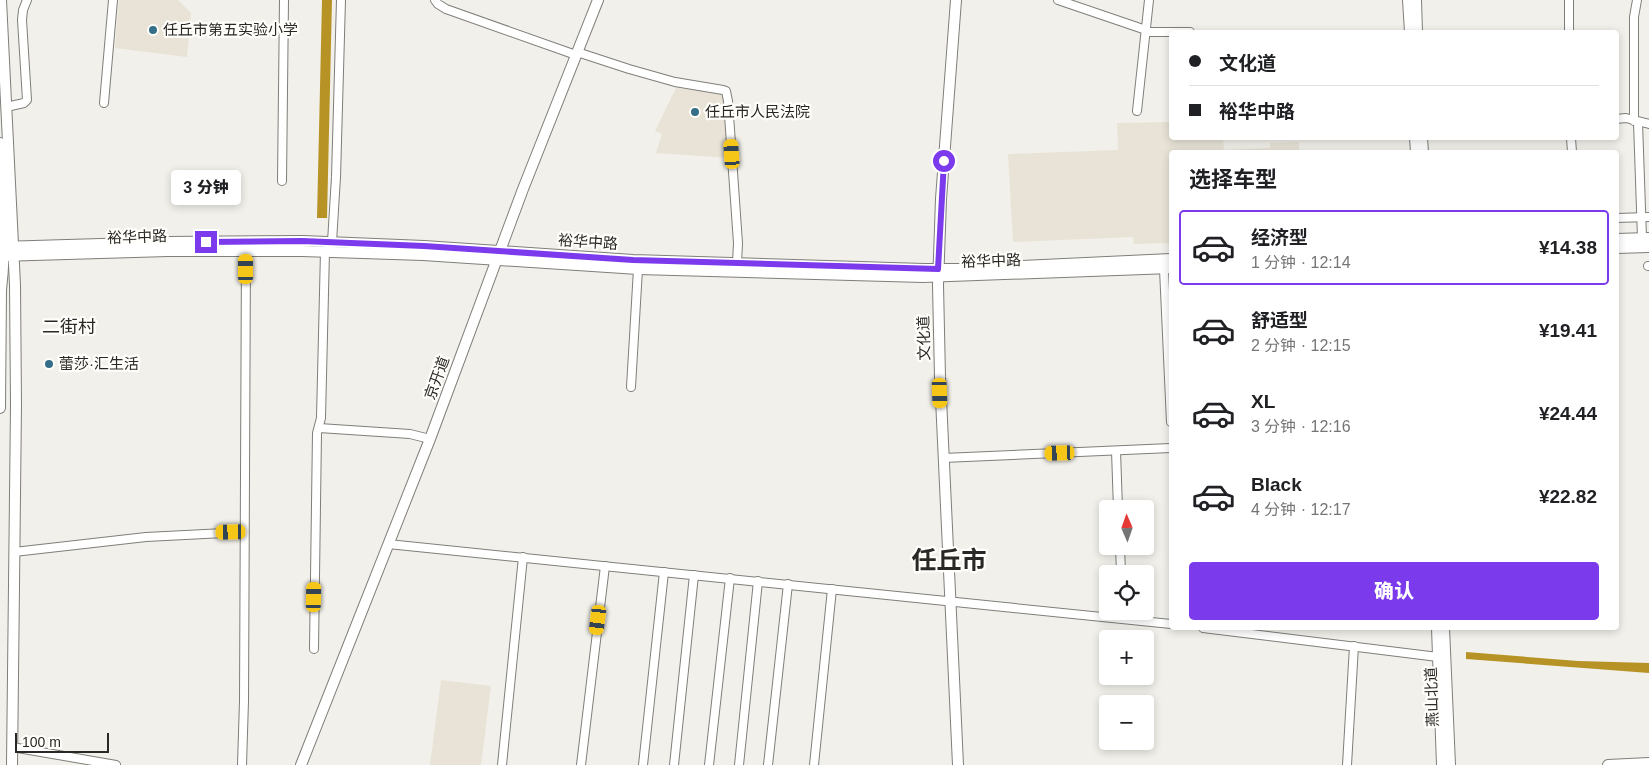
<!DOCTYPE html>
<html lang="zh">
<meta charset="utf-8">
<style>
body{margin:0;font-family:Helvetica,"Noto Sans SC",sans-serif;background:#f6f6f6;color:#202124;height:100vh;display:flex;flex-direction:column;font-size:19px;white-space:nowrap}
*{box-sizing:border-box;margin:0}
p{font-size:16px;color:#757577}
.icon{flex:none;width:28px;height:28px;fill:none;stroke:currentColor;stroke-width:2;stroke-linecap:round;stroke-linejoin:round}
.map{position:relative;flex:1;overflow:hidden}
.panel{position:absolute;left:1169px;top:150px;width:450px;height:480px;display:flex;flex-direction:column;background:#fff;border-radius:5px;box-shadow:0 2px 8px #0003}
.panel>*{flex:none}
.hud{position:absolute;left:1169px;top:30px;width:450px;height:110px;border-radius:5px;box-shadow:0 2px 8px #0003;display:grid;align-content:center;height:110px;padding:0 20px;background:#fff}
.needle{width:32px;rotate:358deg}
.tools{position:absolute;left:1099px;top:500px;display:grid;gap:10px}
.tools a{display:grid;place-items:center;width:55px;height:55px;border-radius:5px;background:#fff;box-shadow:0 2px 8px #0003;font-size:25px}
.scale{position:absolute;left:15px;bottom:12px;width:94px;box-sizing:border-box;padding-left:5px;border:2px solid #292826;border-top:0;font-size:14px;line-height:18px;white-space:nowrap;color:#292826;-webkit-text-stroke:4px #fffefa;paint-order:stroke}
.end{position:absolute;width:22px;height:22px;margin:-11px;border:6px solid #7c3aed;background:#fff;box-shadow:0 0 0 2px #fff}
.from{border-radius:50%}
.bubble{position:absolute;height:35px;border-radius:5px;background:#fff;box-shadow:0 2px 8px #0003;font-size:16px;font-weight:800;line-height:35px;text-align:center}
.car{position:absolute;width:15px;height:30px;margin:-15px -8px;border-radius:6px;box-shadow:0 0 4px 1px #0007;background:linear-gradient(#f5c518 24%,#345 0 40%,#f5c518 0 76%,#345 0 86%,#f5c518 0)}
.hud b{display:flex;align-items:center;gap:18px;height:48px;font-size:19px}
.hud b+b{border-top:1px solid #e0e0e0}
.hud i{width:12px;height:12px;background:#202124}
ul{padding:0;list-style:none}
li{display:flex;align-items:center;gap:15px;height:75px;margin:0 10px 8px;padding:0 10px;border:2px solid transparent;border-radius:5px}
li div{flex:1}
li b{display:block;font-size:19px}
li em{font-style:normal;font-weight:800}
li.selected{border-color:#7c3aed}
li>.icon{width:45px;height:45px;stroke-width:1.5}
h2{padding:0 20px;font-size:22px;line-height:60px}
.primary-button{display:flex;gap:10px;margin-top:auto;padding:10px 20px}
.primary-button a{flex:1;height:58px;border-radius:5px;background:#7c3aed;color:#fff;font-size:20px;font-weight:800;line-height:58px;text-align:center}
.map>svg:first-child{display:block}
</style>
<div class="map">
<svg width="1649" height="765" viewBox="0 0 1649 765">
<rect width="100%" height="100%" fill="#f2f0ea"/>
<g fill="#e8e3d6">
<path d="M 119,0 L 178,0 L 191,13 L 187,57 L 115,48 Z"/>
<path d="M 676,88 L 725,94 L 730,158 L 656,153 L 662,134 L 655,131 Z"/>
<path d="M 1171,122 L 1171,138 L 1223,138 L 1224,150 L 1270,148 L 1270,143 L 1299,142 L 1299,152 L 1171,152 L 1171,243 L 1134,244 L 1133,237 L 1013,242 L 1008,154 L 1118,150 L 1117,123 Z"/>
<path d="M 441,680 L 491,686 L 481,765 L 430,765 Z"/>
</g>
<g fill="#b79325">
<path d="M 322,0 L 332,0 L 327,218 L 317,218 Z"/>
<path d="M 1466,652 L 1578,661 L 1649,663 L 1649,673 L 1466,659 Z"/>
</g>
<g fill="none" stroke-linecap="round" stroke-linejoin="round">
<g stroke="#807e79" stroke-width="10">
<g id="minor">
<path d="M 435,0 L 438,4 L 446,9 L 576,55"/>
<path d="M 1058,0 L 1146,30"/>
<path d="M 1569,0 L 1569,32"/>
<path d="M 1146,32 L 1190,32"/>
<path d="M 577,52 L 629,69 L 675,82 L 723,90 L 726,91 L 728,101 L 738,243 L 737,263"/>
<path d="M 104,103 L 113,0"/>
<path d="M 6,107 L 24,103 L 27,100 L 22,20 L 23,10 L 27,0"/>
<path d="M 1137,111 L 1149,0"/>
<path d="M 1616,119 L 1626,118 L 1649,124"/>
<path d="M 1634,121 L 1634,17 L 1637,0"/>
<path d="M 1638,122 L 1642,238"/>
<path d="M 1571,138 L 1572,152"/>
<path d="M 282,181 L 284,0"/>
<path d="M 1616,218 L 1649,217"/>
<path d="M 332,242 L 336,177 L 341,0"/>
<path d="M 1648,266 L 1649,266"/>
<path d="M 1164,269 L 1171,422"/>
<path d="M 631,387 L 638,269"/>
<path d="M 319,428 L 410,434 L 430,439"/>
<path d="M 1116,451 L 1118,509"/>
<path d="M 943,458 L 1171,448"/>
<path d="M 388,544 L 1171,624"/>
<path d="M 1120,546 L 1121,574"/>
<path d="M 14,552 L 146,537 L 244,532"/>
<path d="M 1203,628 L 1438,657"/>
<path d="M 314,649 L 317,433 L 321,418 L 325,251"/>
<path d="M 12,747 L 116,765"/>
<path d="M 242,765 L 244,701 L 246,251"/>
<path d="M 502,765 L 523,557"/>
<path d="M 581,765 L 605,566"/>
<path d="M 643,765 L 664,572"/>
<path d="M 674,765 L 694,575"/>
<path d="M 709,765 L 730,578"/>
<path d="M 739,765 L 758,581"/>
<path d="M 768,765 L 788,584"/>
<path d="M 814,765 L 832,589"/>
<path d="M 1347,765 L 1354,646"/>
</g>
</g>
<g stroke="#807e79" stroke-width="12">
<g id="major">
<path d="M 1,0 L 15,285 L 16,405 L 12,765"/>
<path d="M 956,0 L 941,199 L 938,285 L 940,377 L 958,765"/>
<path d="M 1408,0 L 1410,32"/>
<path d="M 1416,0 L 1417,32"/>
<path d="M 1415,138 L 1416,152"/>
<path d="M 1422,138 L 1423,152"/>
<path d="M 0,143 C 2,192 7,241 1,290 L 0,408"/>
<path d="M 1616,239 L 1649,238"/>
<path d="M 0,247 L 168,242 L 303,241 L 424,246 L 633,260 L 924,269 L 958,269 L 1171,259"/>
<path d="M 1616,248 L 1649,247"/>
<path d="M 0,256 L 168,251 L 302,251 L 423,255 L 638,269 L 923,277 L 1171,268"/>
<path d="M 1437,628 L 1442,765"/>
<path d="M 1444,628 L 1450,765"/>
<path d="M 301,765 L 430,439 L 523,189 L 598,0"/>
<path d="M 1608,765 L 1649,763"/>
</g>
</g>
<use href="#minor" stroke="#fff" stroke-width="8"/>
<use href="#major" stroke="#fff" stroke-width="10"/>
</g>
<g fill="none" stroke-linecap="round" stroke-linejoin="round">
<path stroke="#7c3aed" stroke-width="6" d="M 206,242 L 302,241 L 424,246 L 633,260 L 938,269 L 944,161"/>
</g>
<g fill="#356e88" stroke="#fffefa" stroke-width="2">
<circle cx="153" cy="30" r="5"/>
<circle cx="695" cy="112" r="5"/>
<circle cx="49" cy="364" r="5"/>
</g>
<g text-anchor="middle" stroke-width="4.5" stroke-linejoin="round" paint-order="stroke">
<g font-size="15" fill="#292826" stroke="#fffefa" text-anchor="start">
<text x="163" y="35">任丘市第五实验小学</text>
<text x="705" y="117">任丘市人民法院</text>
<text x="59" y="369">蕾莎·汇生活</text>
</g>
<g font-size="15" fill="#292826" stroke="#fffefa">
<text transform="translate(137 237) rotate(-2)" y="5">裕华中路</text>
<text transform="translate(588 242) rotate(4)" y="5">裕华中路</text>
<text transform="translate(991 261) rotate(-2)" y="5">裕华中路</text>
<text transform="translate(924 338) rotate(-91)" y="5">文化道</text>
<text transform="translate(437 378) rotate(-70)" y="5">京开道</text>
<text transform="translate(1432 697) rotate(-92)" y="5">燕山北道</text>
</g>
<g font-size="18" fill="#292826" stroke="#fffefa">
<text x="69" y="333">二街村</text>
</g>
<g font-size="25" font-weight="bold" fill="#292826" stroke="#fffefa">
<text x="949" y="569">任丘市</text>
</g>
</g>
</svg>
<div class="tools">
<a><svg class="needle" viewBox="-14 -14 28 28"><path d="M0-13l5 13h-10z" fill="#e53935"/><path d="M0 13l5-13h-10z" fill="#757577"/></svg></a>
<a><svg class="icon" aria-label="locate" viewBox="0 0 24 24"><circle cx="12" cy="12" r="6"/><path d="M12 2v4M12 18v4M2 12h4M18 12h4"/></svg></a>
<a>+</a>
<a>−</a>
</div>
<div class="scale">100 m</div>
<i class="end from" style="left:944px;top:161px"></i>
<i class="end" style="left:206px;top:242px"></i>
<div class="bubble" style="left:171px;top:170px;width:70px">3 分钟</div>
<i class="car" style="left:732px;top:154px;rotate:356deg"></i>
<i class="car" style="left:246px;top:269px;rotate:0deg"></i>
<i class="car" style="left:940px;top:393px;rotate:178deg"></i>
<i class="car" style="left:1060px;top:453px;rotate:268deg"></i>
<i class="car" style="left:231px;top:532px;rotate:269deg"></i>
<i class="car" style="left:314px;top:597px;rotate:1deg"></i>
<i class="car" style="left:598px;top:620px;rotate:187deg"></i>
<div class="hud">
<b><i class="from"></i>文化道</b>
<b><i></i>裕华中路</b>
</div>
<section class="panel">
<h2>选择车型</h2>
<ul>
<li class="selected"><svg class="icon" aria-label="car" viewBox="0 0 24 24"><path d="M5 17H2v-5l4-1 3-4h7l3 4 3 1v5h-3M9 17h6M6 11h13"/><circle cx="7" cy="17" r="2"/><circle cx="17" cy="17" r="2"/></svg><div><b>经济型</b><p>1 分钟 · 12:14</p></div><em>¥14.38</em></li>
<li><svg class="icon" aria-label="car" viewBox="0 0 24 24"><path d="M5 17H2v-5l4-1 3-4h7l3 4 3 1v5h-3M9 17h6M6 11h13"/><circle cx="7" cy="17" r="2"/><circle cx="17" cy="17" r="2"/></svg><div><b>舒适型</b><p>2 分钟 · 12:15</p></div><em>¥19.41</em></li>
<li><svg class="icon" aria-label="car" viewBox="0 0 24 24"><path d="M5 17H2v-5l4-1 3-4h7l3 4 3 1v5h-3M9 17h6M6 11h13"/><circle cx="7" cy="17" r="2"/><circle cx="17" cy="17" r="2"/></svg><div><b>XL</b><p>3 分钟 · 12:16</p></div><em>¥24.44</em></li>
<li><svg class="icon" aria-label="car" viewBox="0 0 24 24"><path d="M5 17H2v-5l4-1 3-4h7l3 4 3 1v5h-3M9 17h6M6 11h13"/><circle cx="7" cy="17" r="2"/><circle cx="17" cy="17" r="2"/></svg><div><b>Black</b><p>4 分钟 · 12:17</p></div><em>¥22.82</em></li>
</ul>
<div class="primary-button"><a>确认</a></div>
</section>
</div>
